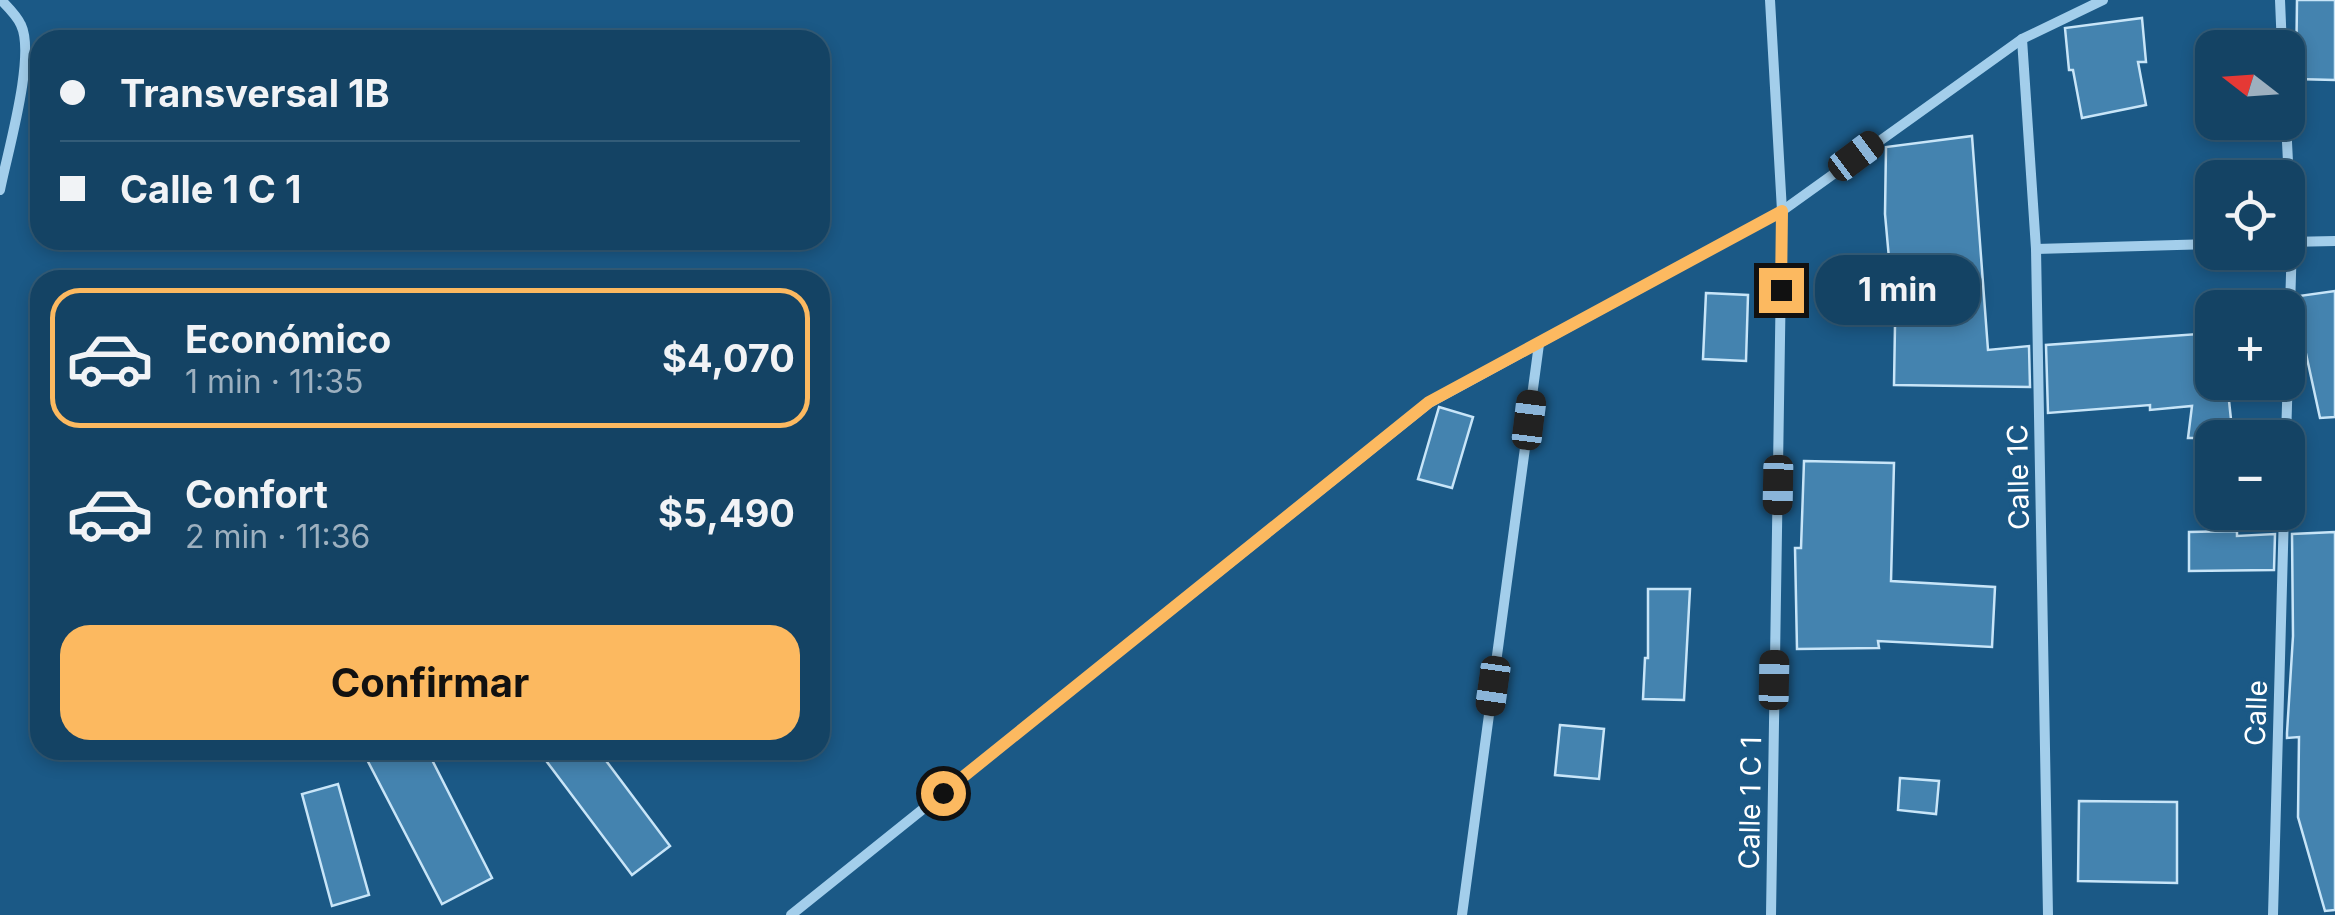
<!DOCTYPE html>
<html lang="es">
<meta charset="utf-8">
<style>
body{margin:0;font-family:Inter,sans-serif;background:#1d4a6a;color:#f1f3f6;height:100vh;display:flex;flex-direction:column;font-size:38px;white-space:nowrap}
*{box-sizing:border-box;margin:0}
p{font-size:32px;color:#9db0bf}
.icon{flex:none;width:55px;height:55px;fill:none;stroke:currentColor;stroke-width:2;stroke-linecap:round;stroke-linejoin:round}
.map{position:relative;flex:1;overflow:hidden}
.sheet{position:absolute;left:30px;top:270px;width:800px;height:490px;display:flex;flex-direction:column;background:#144364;border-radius:30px;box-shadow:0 5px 15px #0003,0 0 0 2px #335c78}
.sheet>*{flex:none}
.banner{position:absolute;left:30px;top:30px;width:800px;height:220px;border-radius:30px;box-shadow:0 5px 15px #0003,0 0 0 2px #335c78;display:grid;align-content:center;height:220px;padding:0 30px;background:#144364}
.needle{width:65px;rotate:287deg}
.controls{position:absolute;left:2195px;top:30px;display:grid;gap:20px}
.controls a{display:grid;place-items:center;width:110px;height:110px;border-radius:20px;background:#144364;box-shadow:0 5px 15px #0003,0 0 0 2px #335c78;font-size:50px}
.end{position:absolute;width:45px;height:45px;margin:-22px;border:12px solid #fcb960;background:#111;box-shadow:0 0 0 5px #111}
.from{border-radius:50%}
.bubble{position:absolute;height:70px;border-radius:30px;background:#144364;box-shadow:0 5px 15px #0003,0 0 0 2px #335c78;font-size:32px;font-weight:700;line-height:70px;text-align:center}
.car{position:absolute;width:30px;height:60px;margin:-30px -15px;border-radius:12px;box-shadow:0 0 8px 2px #0007;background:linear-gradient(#222 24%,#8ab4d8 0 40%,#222 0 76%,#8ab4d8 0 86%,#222 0)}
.banner b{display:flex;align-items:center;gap:35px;height:95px;font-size:38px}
.banner b+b{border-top:2px solid #335c78}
.banner i{width:25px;height:25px;background:#f1f3f6}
ul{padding:18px 0 0;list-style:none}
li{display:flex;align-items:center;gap:30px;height:140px;margin:0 20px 15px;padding:0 10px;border:5px solid transparent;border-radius:30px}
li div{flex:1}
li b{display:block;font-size:38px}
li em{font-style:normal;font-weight:700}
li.on{border-color:#fcb960}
li>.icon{width:90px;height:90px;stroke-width:1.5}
.action{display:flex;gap:20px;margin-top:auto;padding:20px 30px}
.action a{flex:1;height:115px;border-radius:30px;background:#fcb960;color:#111;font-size:40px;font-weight:700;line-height:115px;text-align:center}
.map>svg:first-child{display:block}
</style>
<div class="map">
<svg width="2335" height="915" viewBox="0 0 2335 915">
<rect width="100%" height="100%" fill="#1b5986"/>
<g fill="#4483af" stroke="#c8e5f8" stroke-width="2.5">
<path d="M 2297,0 L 2335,0 L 2335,80 L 2296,79 Z"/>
<path d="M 2142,18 L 2146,62 L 2138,62 L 2146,105 L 2082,118 L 2073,70 L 2069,70 L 2065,28 Z"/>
<path d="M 1972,136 L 1988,350 L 2029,346 L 2030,387 L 1894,385 L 1895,325 L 1885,214 L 1886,147 Z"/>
<path d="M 2335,291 L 2335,417 L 2320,418 L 2298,317 L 2299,296 Z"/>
<path d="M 1706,293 L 1748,295 L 1746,361 L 1703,359 Z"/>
<path d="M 2212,333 L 2212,382 L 2227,382 L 2233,438 L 2188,438 L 2192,406 L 2150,410 L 2150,405 L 2048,413 L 2046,345 Z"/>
<path d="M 1439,407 L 1473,417 L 1452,488 L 1418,479 Z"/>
<path d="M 1804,461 L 1894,463 L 1891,581 L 1995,587 L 1992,647 L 1878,641 L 1879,648 L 1797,649 L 1795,548 L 1801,548 Z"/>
<path d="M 2237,531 L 2237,536 L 2275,534 L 2274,570 L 2189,571 L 2189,532 Z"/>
<path d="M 2335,532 L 2335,910 L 2325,911 L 2298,817 L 2299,737 L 2287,738 L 2287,733 L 2293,636 L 2292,534 Z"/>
<path d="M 1648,589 L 1690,589 L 1684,700 L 1643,699 L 1645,658 L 1648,658 Z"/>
<path d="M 1560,725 L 1604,729 L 1599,779 L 1555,775 Z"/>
<path d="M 362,750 L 427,750 L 492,878 L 442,904 Z"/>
<path d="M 538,750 L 598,750 L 670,846 L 632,875 Z"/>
<path d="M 1900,778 L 1939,781 L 1936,814 L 1898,810 Z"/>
<path d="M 338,784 L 369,895 L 332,906 L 302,794 Z"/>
<path d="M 2079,801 L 2177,802 L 2177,883 L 2078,881 Z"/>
</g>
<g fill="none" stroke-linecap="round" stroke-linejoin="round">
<g stroke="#a3ceeb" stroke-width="10">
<path d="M 1770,0 L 1782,211 L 1771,915"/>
<path d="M 2280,0 L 2282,48"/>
<path d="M 2022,39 L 2036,249 L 2048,915"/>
<path d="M 2286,122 L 2292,242 L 2286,438"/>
<path d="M 0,190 C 7,154 36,56 21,25 C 17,16 8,7 1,0"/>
<path d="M 2288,242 L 2335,241"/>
<path d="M 2036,249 L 2212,244"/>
<path d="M 791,915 L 1429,403 L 1782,211 L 2022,39 L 2103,0"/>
<path d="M 1462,915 L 1539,344"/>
<path d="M 2273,915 L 2284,512"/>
</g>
</g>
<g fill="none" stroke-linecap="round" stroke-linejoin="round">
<path stroke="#fcb960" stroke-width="12" d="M 943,793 L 1429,402 L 1782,211 L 1781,290"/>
</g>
<g text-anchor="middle" stroke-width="8" stroke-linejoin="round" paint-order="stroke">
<g font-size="28" fill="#fff" stroke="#1b5986">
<text transform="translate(2018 477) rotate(-91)" y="10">Calle 1C</text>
<text transform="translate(2256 713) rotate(-88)" y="10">Calle</text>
<text transform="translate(1750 803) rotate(-89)" y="10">Calle 1 C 1</text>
</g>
</g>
</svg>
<div class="controls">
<a><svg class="needle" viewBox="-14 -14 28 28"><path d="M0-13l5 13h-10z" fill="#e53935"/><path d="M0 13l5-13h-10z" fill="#9db0bf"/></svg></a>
<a><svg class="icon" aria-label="locate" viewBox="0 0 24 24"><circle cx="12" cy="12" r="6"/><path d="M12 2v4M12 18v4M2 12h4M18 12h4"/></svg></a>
<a>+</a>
<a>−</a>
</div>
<i class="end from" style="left:943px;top:793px"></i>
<i class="end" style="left:1781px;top:290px"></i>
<div class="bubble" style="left:1815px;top:255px;width:165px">1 min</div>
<i class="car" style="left:1856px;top:156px;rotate:53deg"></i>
<i class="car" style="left:1529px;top:420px;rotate:7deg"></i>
<i class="car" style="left:1778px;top:485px;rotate:181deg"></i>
<i class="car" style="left:1774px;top:680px;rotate:1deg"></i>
<i class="car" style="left:1493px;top:686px;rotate:188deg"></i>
<div class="banner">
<b><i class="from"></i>Transversal 1B</b>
<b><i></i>Calle 1 C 1</b>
</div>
<section class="sheet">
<ul>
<li class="on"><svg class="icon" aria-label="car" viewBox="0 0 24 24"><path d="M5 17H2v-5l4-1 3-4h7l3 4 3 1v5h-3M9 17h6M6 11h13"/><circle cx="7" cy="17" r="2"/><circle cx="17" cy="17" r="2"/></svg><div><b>Económico</b><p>1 min · 11:35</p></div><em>$4,070</em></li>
<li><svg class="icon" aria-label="car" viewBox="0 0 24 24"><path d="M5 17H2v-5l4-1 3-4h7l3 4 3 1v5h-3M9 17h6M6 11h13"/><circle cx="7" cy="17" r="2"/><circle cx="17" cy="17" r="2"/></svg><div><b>Confort</b><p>2 min · 11:36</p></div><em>$5,490</em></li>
</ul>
<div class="action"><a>Confirmar</a></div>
</section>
</div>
